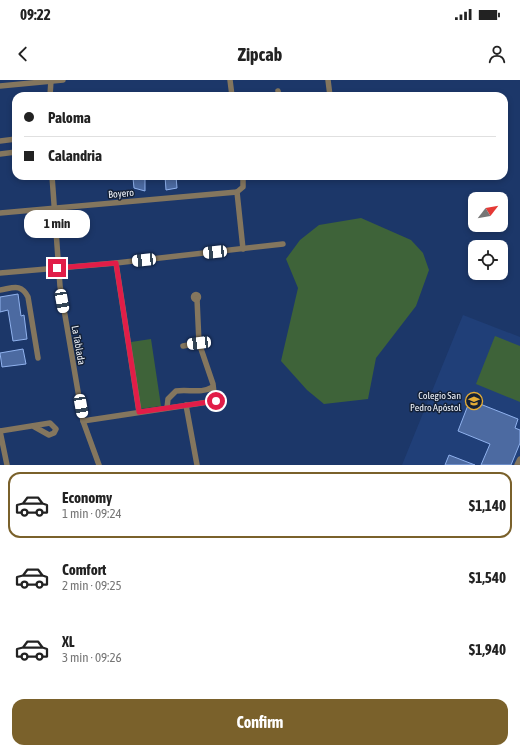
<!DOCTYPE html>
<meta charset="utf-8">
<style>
body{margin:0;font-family:"Asap Condensed",sans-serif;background:#f6f6f6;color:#222;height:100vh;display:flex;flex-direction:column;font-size:15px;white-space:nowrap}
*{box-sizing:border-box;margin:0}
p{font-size:13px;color:#767676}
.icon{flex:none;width:22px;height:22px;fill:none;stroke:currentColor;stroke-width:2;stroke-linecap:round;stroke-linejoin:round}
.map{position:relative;height:385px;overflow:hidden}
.panel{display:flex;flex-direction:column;background:#fff;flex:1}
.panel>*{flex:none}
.guide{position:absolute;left:12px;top:12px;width:496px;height:88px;border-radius:12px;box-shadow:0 2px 6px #0003;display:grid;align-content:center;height:88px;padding:0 12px;background:#fff}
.needle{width:26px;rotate:59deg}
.fabs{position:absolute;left:468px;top:112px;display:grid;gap:8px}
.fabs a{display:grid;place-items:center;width:40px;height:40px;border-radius:8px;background:#fff;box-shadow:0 2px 6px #0003;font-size:20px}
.end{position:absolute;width:18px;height:18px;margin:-9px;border:5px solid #e11d48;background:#fff;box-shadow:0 0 0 2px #fff}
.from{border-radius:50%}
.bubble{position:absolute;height:28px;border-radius:12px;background:#fff;box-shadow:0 2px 6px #0003;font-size:13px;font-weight:700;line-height:28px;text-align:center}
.car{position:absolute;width:12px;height:24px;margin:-12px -6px;border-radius:5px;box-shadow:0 0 3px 1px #0007;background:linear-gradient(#fff 24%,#345 0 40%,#fff 0 76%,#345 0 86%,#fff 0)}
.guide b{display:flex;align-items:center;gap:14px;height:38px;font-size:15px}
.guide b+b{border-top:1px solid #e0e0e0}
.guide i{width:10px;height:10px;background:#222}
ul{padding:7px 0 0;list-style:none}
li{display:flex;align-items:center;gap:12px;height:66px;margin:0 8px 6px;padding:0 4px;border:2px solid transparent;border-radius:12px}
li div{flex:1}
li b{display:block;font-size:15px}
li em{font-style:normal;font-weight:700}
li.on{border-color:#7a612b}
li>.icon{width:36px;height:36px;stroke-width:1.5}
.cta{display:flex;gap:8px;margin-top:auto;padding:8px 12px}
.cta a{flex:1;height:46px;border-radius:12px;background:#7a612b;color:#fff;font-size:16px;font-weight:700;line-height:46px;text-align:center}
.status{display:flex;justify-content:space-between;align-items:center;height:28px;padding:0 20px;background:#fff;direction:ltr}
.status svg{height:11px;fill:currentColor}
header{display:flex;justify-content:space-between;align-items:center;height:52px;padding:0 12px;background:#fff;font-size:18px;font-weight:700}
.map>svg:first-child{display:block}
</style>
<div class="status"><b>09:22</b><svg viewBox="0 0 49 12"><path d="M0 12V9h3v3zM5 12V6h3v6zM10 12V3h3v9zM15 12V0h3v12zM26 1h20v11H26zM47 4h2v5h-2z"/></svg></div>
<header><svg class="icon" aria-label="back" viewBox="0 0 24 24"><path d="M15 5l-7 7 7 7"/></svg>Zipcab<svg class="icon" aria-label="person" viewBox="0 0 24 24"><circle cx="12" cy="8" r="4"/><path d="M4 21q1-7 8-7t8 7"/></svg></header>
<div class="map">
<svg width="520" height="385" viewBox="0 0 520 385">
<rect width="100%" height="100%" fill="#1c3769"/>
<path fill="#203f78" d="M 463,235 L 520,257 L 520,385 L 402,385 Z"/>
<g fill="#3e6339">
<path d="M 361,138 L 411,160 L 423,173 L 429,190 L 416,226 L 376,278 L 368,319 L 324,324 L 307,310 L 281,281 L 298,208 L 286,179 L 300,160 L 319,145 Z"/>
<path d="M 495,256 L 520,266 L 520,322 L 476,304 Z"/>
<path d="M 151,259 L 161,326 L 140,329 L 131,262 Z"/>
</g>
<g fill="#4c6aa1" stroke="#90b2ee">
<path d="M 140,96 L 145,96 L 145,111 L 134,108 L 133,98 Z"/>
<path d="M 165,96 L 176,96 L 177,108 L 166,110 Z"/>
<path d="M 18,214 L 21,236 L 24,235 L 27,259 L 13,261 L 8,230 L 0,232 L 0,217 Z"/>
<path d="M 23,269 L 26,284 L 2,287 L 0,273 Z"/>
<path d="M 470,320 L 518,339 L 515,348 L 520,350 L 520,363 L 511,385 L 481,385 L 490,364 L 458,351 Z"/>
<path d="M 449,375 L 475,385 L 445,385 Z"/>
</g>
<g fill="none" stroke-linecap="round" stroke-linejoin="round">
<g stroke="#84765e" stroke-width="5.5">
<path d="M 230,0 L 232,16"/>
<path d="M 328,0 L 330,16"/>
<path d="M 0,6 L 63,0"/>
<path d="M 278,11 L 279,16"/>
<path d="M 50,16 L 51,0"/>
<path d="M 0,61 L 16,59"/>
<path d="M 0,74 L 16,72"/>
<path d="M 52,96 L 60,206 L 83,341 L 99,385"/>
<path d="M 237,112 L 243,169"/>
<path d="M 0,133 L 237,112 L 243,107 L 243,96"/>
<path d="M 116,183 L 139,332"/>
<path d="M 0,193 L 116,183 L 283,164"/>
<path d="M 0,210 C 13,208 21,203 28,217 L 38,278"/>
<circle cx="196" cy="217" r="2.5"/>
<path d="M 183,266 L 199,263"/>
<path d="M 186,325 L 197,385"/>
<path d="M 167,328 L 168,319 L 176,311 C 189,309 201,314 213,307"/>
<path d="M 83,341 L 215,321 L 213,304 L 199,263 L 197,219"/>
<path d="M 0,351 L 50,343 L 56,349 L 54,353 L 49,355 L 33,346"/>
<path d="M 0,351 L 7,385"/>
<path d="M 517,385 L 520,379"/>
</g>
</g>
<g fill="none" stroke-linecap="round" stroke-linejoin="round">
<path stroke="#e11d48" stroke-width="5" d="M 57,188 L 116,183 L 139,332 L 216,321"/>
</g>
<defs>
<g id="school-ring" transform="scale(0.9)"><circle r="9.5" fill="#132036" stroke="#e5ad36" stroke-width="1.5"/><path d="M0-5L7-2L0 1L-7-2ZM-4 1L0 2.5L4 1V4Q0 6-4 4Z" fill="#e5ad36"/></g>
</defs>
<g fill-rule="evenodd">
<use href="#school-ring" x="474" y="321"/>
</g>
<g text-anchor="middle" stroke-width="3" stroke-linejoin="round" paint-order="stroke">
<g font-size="10" fill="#f0f4fb" stroke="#132036">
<text transform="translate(121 113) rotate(-5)" y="4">Boyero</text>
<text transform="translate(79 265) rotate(80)" y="4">La Tablada</text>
</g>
<g font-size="10" fill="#f0f4fb" stroke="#132036" text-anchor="end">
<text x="461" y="319">Colegio San<tspan x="461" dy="12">Pedro Apóstol</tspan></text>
</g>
</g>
</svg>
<div class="fabs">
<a><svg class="needle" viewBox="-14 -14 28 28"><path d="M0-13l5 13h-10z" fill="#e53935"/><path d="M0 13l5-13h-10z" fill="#767676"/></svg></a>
<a><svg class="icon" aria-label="locate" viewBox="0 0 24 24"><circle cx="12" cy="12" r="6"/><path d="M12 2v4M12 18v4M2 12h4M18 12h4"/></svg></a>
</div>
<i class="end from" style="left:216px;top:321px"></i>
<i class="end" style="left:57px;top:188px"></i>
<div class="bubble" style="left:24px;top:130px;width:66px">1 min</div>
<i class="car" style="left:215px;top:172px;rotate:264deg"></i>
<i class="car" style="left:144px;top:180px;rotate:264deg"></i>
<i class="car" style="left:62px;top:221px;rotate:170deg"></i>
<i class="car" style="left:199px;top:263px;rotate:263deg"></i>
<i class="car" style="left:81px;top:326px;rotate:170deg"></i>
<div class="guide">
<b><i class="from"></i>Paloma</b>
<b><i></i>Calandria</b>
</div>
</div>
<section class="panel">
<ul>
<li class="on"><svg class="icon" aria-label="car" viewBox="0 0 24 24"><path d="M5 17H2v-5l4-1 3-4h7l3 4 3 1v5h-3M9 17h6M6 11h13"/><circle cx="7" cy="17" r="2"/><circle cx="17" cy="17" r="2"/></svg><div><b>Economy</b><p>1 min · 09:24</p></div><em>$1,140</em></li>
<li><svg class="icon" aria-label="car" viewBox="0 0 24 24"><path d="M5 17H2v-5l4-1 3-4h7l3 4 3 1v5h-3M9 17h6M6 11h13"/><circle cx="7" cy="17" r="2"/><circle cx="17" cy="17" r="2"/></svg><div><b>Comfort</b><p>2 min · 09:25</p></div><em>$1,540</em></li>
<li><svg class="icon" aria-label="car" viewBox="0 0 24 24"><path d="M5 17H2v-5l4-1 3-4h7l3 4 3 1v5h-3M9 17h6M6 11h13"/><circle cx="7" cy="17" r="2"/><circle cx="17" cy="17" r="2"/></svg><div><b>XL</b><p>3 min · 09:26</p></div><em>$1,940</em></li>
</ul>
<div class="cta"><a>Confirm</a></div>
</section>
